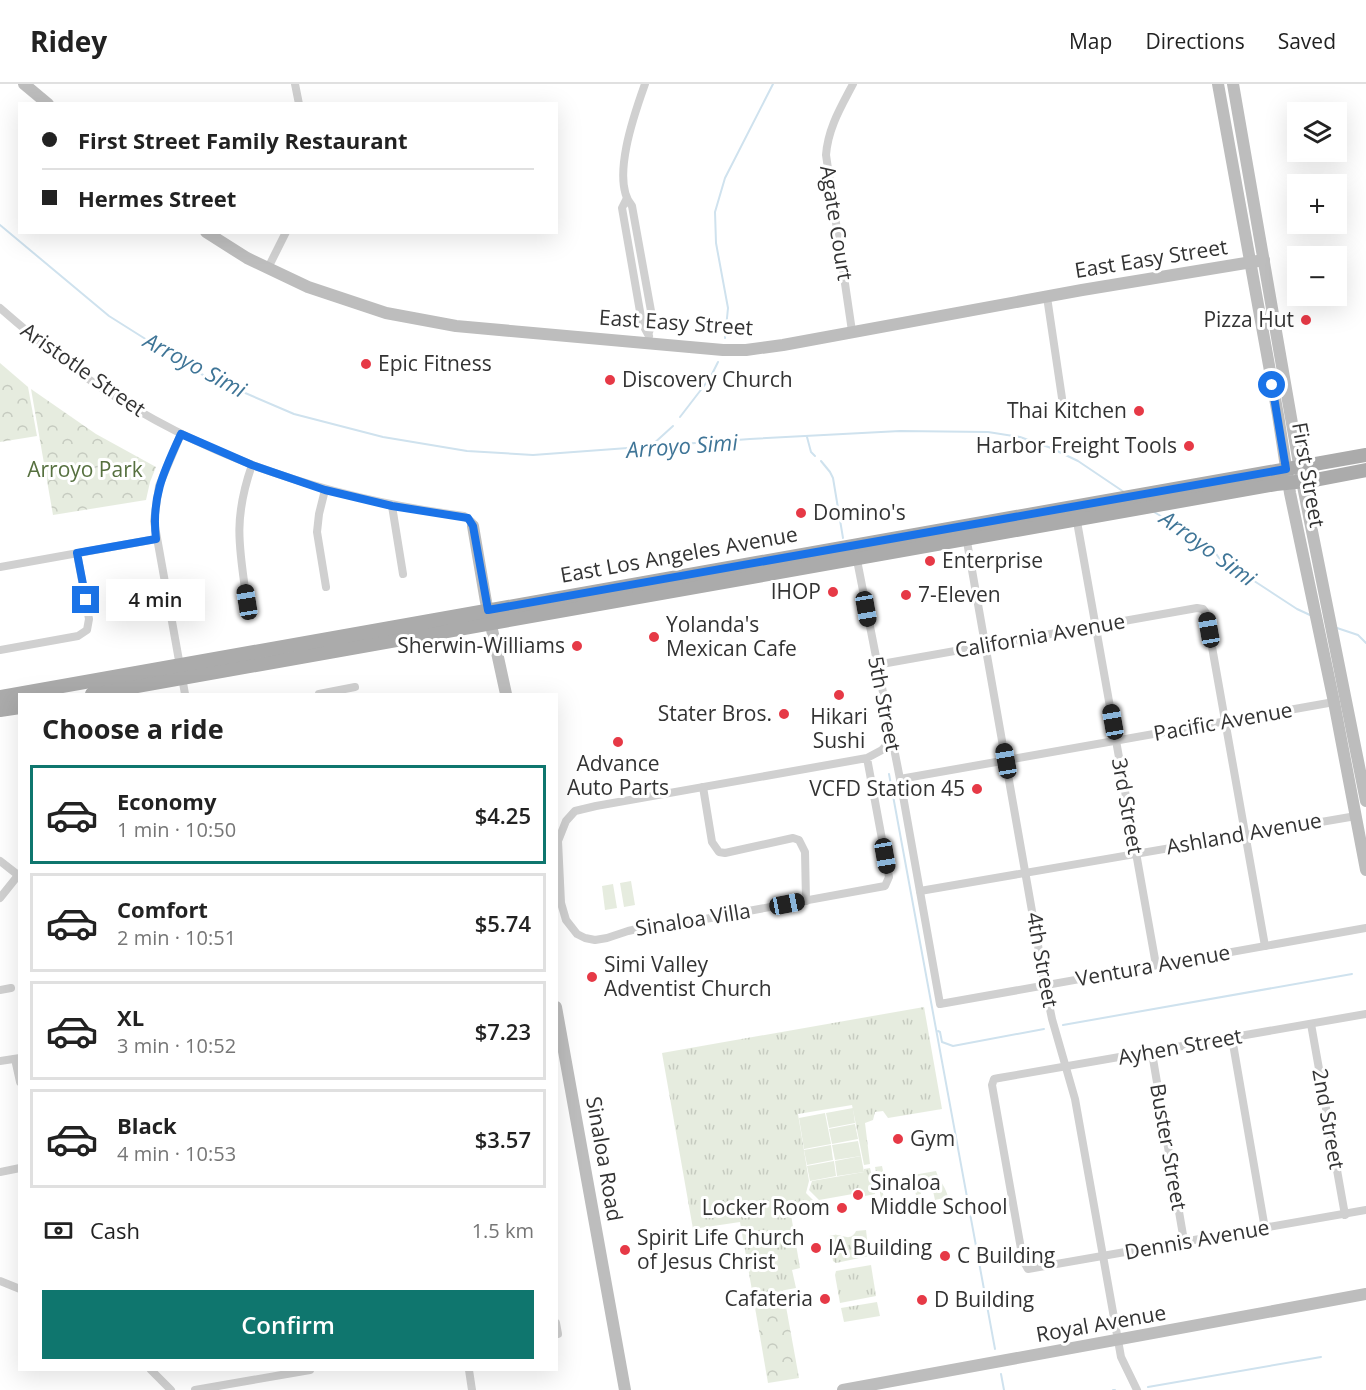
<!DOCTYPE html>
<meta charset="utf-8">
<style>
body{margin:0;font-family:"Open Sans",sans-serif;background:#f6f6f6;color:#222;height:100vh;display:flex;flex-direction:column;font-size:22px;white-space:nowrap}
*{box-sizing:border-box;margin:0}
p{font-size:20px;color:#767676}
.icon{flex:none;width:33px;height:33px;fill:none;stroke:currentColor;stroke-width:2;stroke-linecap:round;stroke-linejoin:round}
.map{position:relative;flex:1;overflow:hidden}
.panel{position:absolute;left:18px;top:609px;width:540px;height:678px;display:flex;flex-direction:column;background:#fff;border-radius:0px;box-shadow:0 6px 24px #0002}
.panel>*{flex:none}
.banner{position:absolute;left:18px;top:18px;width:540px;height:132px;border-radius:0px;box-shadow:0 6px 24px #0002;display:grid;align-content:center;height:132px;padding:0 24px;background:#fff}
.buttons{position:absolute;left:1287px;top:18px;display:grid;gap:12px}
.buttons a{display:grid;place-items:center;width:60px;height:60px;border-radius:0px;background:#fff;box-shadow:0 6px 24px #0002;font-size:30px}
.end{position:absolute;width:27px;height:27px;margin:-14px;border:8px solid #1a73e8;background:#fff;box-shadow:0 0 0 3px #fff}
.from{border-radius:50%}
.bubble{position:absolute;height:42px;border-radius:0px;background:#fff;box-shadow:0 6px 24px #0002;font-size:20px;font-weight:600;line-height:42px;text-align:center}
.car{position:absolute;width:18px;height:36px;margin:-18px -9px;border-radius:8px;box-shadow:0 0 4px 2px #0007;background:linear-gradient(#222 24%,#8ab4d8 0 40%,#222 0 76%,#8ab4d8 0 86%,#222 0)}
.banner b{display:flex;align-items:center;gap:21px;height:57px;font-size:22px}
.banner b+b{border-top:2px solid #e0e0e0}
.banner i{width:15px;height:15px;background:#222}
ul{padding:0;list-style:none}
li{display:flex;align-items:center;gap:18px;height:99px;margin:0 12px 9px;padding:0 12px;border:3px solid #e0e0e0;border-radius:0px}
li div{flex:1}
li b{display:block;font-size:22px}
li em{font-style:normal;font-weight:600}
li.on{border-color:#0f766e}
li>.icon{width:54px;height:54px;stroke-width:1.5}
h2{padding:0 24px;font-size:27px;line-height:72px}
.pay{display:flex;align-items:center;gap:15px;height:66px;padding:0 24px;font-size:22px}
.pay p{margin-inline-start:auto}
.cta{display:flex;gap:12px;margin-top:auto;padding:12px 24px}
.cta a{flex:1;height:69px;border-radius:0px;background:#0f766e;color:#fff;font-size:24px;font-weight:600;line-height:69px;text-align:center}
header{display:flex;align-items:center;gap:36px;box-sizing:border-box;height:84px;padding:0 30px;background:#fff;border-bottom:2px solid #e0e0e0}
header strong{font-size:28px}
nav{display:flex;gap:33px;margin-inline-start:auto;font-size:21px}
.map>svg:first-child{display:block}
</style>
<header>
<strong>Ridey</strong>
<nav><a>Map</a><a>Directions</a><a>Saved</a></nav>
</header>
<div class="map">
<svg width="1366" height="1306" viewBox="0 0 1366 1306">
<defs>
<pattern id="grass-tufts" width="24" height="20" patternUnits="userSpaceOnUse" patternTransform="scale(1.5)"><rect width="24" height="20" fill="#e6ecdf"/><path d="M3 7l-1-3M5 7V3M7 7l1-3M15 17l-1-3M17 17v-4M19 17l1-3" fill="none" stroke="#c6cbc0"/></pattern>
<pattern id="park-crowns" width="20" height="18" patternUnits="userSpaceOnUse" patternTransform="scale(1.5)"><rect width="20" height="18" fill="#e6ecdf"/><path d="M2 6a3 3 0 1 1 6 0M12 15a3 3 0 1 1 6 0" fill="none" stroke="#c6cbc0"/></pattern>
</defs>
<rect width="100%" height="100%" fill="#fff"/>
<g fill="url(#grass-tufts)">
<path d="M 924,923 L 942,1025 L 888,1034 L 883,1027 L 875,1028 L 873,1036 L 865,1039 L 870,1080 L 864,1081 L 852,1021 L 798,1030 L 809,1097 L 806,1109 L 813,1116 L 812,1119 L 798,1121 L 798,1123 L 790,1125 L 800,1184 L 792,1186 L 796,1204 L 753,1212 L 740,1138 L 693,1145 L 662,969 Z"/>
<path d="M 882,1082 L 885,1096 L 936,1087 C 939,1097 946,1103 948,1113 L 935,1116 L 931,1098 L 920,1100 L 921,1110 L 916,1111 L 913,1100 L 882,1105 L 884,1114 L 881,1114 L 875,1083 Z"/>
<path d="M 870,1084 L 875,1110 L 865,1112 L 864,1108 L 819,1116 L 809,1106 L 812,1097 L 864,1088 L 864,1085 Z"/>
<path d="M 866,1146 L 869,1172 L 836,1179 L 833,1177 L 829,1152 C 832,1152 835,1150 837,1151 C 845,1152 851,1157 856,1147 Z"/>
<path d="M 871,1181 L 876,1212 L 840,1219 L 835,1191 L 836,1187 Z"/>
<path d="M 877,1218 L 880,1232 L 844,1238 L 841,1224 Z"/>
</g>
<g fill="url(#park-crowns)">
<path d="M 0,279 L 28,303 L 37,352 L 0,358 Z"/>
<path d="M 31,305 L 96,350 L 156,383 L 150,398 L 146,416 L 53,431 Z"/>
<path d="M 783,1206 L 799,1294 L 768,1299 L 753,1212 Z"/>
</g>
<g fill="#e6ecdf">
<path d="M 631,797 L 635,821 L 624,823 L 620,799 Z"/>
<path d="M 613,800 L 617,824 L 605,826 L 602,802 Z"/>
<path d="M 853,1024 L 855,1039 L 829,1044 L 826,1029 Z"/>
<path d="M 825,1029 L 831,1060 L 804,1065 L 799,1034 Z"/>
<path d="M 855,1040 L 858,1055 L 832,1060 L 829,1045 Z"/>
<path d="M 858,1057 L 861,1072 L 835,1076 L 832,1061 Z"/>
<path d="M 831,1061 L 833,1076 L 807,1081 L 804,1066 Z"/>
<path d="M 861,1072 L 864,1088 L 837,1092 L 835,1077 Z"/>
<path d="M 834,1077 L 836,1092 L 810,1097 L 807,1082 Z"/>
</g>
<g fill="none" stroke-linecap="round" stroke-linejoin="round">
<g stroke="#cfe2ee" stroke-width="2">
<path d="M 0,141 L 109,232 L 201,290 L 294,330 L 383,353 L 467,367 L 533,371 L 750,355 L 900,347 L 988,348 L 1020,353 L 1051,364 L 1078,377 L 1124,408"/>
<path d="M 725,254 L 728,224 L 716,159 L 715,128 L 725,94 L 773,0"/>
<path d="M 680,333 L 710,294 L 718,278"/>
<path d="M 807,353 L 811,368 L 815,372"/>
<path d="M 651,362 L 673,342"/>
<path d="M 821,377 L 830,388 L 833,394 L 843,454"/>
<path d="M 1154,428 L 1210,461 L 1219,474 L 1297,525 L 1310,531"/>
<path d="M 1337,544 L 1358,551 L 1366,559"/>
<path d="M 889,690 L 995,1265"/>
<path d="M 1063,941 L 1352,890"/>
<path d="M 938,947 L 940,948 L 942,958 L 953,962 L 1044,945"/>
<path d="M 1001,1290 L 1004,1306"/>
<path d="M 1148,1303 L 1321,1273"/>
<path d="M 1113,1306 L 1115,1306"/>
</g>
<g stroke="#d0d0d0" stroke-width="8">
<path d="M 295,0 L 299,20"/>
<path d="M 645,0 C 635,28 610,97 632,122 L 653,238 L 649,248"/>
<path d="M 626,116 L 622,124 L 642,239 L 649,252"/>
<path d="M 268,184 L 286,148"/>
<path d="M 1047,213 L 1062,314"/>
<path d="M 0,224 C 31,251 63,278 97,301 C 212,377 328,414 464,432 L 472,438 L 473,442"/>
<path d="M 852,247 L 826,71 C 828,44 841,23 853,0"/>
<path d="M 181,350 L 159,402 L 154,437 L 185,610"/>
<path d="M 325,406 L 319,430 L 317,448 L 326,503"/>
<path d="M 392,422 L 403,490"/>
<path d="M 1076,432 L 1156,881"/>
<path d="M 966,452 L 1045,901 L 1052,935 L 1075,1015 L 1121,1273 L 1137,1306"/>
<path d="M 856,471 L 900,695 L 940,920 L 1366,844"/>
<path d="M 0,483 L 156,455"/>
<path d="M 247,518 C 239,463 233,435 252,381"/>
<path d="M 0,566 L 78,552 L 87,546 L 89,535 L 77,469"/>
<path d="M 876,581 L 1197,524 L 1203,525 L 1206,529 L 1265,862"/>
<path d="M 319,610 L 355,603"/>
<path d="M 867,674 L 889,793 L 885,802 L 705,835 L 655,841 L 628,847 L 607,854 L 595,856 L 585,854 L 577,850 L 566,836 L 561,819 L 558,757 L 566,737 L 575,727 L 596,722 L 867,674 L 882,666 L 891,656"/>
<path d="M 900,695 L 1334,618"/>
<path d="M 703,703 L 712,758 L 719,768 L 725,769 L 793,754 L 799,756 L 805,768 L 806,817"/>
<path d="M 0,777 L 18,791"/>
<path d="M 920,807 L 1356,732"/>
<path d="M 0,814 L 20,789"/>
<path d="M 0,906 L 11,904"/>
<path d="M 1366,930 L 999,994 L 994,995 L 992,1001 L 1023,1176 L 1028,1185 L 1366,1126"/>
<path d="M 1311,940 L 1345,1131"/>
<path d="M 1232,954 L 1265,1145"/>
<path d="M 1152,969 L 1184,1157"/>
<path d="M 15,975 L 20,998"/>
<path d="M 0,977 L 20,974"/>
<path d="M 0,1088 L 20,1084"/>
<path d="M 0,1197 L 20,1205"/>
<path d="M 556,1239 L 558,1250"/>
<path d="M 151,1286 L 171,1306"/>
<path d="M 469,1286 L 472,1306"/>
<path d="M 195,1306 L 310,1286"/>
</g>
<g stroke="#bdbdbd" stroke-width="12">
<path d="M 24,0 L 48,20"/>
<path d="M 1218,0 L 1278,331 L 1290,409 L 1334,618 L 1366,786"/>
<path d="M 1233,0 L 1302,397 L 1366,717"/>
<path d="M 206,148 L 247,174 L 308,203 L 386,229 L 456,242 L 723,266 L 746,266 L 783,261 L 1082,206 L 1264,176"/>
<path d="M 473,442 L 486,518 L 506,610"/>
<path d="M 556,923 L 625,1306"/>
<path d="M 843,1306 L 1366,1210"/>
</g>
<g stroke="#ababab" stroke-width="14">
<path d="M 92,610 L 1276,400 L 1315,396 L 1366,386"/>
<path d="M 0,613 L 1366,371"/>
<path d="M 0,626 L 20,623"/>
</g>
</g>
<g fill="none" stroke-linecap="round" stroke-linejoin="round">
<path stroke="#1a73e8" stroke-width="8" d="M 86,516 L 77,469 L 156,455 C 151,413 164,387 181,350 L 252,381 L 325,406 L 392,422 L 468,434 L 473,442 L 488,526 L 1286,385 L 1272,301"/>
</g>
<g fill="#e63946" stroke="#fff" stroke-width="2">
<circle cx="1306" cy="236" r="6"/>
<circle cx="366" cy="280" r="6"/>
<circle cx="610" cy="296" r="6"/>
<circle cx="1139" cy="327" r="6"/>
<circle cx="1189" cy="362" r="6"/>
<circle cx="801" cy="429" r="6"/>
<circle cx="930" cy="477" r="6"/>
<circle cx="833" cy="508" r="6"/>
<circle cx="906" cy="511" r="6"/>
<circle cx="654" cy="553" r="6"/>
<circle cx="577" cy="562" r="6"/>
<circle cx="839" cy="611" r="6"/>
<circle cx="784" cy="630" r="6"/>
<circle cx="618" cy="658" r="6"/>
<circle cx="977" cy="705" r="6"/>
<circle cx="592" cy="893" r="6"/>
<circle cx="898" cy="1055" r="6"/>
<circle cx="858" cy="1111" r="6"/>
<circle cx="842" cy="1124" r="6"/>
<circle cx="816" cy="1164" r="6"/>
<circle cx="625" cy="1166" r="6"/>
<circle cx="945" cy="1172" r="6"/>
<circle cx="825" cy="1215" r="6"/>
<circle cx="922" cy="1216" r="6"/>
</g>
<g text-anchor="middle" stroke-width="6" stroke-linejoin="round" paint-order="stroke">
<g font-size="21" fill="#333" stroke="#fff">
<text transform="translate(836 139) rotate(81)" y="7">Agate Court</text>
<text transform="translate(1151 175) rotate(-9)" y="7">East Easy Street</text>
<text transform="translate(676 239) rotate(4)" y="7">East Easy Street</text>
<text transform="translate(83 286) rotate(35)" y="7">Aristotle Street</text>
<text transform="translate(1308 391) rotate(80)" y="7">First Street</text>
<text transform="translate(679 471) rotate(-10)" y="7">East Los Angeles Avenue</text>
<text transform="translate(1040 552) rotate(-10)" y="7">California Avenue</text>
<text transform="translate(884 620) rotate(79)" y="7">5th Street</text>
<text transform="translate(1223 638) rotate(-10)" y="7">Pacific Avenue</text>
<text transform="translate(1127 722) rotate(80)" y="7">3rd Street</text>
<text transform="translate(1244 750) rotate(-10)" y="7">Ashland Avenue</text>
<text transform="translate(693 836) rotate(-9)" y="7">Sinaloa Villa</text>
<text transform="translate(1042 876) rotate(80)" y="7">4th Street</text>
<text transform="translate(1153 882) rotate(-10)" y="7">Ventura Avenue</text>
<text transform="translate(1180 963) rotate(-10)" y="7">Ayhen Street</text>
<text transform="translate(1328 1035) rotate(80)" y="7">2nd Street</text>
<text transform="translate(1168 1063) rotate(80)" y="7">Buster Street</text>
<text transform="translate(604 1075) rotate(80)" y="7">Sinaloa Road</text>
<text transform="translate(1197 1156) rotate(-10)" y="7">Dennis Avenue</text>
<text transform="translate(1101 1240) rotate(-10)" y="7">Royal Avenue</text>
</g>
<g font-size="21" fill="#333" stroke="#fff" text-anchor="start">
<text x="1294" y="243" text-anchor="end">Pizza Hut</text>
<text x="378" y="287">Epic Fitness</text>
<text x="622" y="303">Discovery Church</text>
<text x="1127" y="334" text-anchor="end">Thai Kitchen</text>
<text x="1177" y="369" text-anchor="end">Harbor Freight Tools</text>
<text x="813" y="436">Domino's</text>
<text x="942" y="484">Enterprise</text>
<text x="821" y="515" text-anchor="end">IHOP</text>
<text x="918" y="518">7-Eleven</text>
<text x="666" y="548">Yolanda's<tspan x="666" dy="24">Mexican Cafe</tspan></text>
<text x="565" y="569" text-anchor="end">Sherwin-Williams</text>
<text x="772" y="637" text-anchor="end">Stater Bros.</text>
<text x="839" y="640" text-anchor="middle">Hikari<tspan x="839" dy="24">Sushi</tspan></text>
<text x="618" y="687" text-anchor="middle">Advance<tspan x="618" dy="24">Auto Parts</tspan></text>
<text x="965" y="712" text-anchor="end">VCFD Station 45</text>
<text x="604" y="888">Simi Valley<tspan x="604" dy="24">Adventist Church</tspan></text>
<text x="910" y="1062">Gym</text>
<text x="870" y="1106">Sinaloa<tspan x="870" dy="24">Middle School</tspan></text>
<text x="830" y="1131" text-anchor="end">Locker Room</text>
<text x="637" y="1161">Spirit Life Church<tspan x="637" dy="24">of Jesus Christ</tspan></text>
<text x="828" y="1171">IA Building</text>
<text x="957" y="1179">C Building</text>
<text x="813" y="1222" text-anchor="end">Cafateria</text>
<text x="934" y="1223">D Building</text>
</g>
<g font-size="21" fill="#56703f" stroke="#fff">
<text x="85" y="393">Arroyo Park</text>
</g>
<g font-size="22" font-style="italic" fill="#3f7597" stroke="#fff">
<text transform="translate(195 281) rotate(28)" y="8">Arroyo Simi</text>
<text transform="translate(682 362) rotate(-4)" y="8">Arroyo Simi</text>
<text transform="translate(1208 464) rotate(36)" y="8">Arroyo Simi</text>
</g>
</g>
</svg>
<div class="buttons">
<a><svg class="icon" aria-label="layers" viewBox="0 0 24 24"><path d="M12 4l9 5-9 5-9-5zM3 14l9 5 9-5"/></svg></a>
<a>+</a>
<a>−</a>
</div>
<i class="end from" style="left:1272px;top:301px"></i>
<i class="end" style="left:86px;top:516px"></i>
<div class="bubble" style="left:106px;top:495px;width:99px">4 min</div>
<i class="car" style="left:247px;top:518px;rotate:351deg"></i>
<i class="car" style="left:866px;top:525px;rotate:170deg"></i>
<i class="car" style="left:1209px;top:546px;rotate:350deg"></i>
<i class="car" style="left:1113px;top:638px;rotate:350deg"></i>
<i class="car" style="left:1006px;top:677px;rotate:350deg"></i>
<i class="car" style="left:885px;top:772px;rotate:170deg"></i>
<i class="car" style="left:787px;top:820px;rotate:79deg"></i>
<div class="banner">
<b><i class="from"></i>First Street Family Restaurant</b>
<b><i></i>Hermes Street</b>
</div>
<section class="panel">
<h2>Choose a ride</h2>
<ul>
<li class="on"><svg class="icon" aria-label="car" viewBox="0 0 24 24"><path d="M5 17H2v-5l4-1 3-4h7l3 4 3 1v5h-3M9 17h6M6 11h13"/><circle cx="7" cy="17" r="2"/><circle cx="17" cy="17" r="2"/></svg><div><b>Economy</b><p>1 min · 10:50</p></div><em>$4.25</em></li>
<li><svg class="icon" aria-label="car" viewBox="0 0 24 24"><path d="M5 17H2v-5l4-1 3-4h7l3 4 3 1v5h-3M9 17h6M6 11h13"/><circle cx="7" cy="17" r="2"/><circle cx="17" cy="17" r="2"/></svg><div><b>Comfort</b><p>2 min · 10:51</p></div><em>$5.74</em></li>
<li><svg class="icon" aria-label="car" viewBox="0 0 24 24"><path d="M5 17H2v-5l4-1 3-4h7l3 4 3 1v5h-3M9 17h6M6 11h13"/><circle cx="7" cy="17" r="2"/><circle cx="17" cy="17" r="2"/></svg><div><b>XL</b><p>3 min · 10:52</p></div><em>$7.23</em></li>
<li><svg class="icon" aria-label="car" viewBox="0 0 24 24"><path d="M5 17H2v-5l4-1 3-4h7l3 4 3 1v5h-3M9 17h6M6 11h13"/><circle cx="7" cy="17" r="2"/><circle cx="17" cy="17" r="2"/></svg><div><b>Black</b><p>4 min · 10:53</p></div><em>$3.57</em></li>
</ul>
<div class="pay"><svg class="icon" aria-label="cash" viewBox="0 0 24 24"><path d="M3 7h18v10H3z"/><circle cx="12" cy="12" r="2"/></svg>Cash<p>1.5 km</p></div>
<div class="cta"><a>Confirm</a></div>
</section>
</div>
